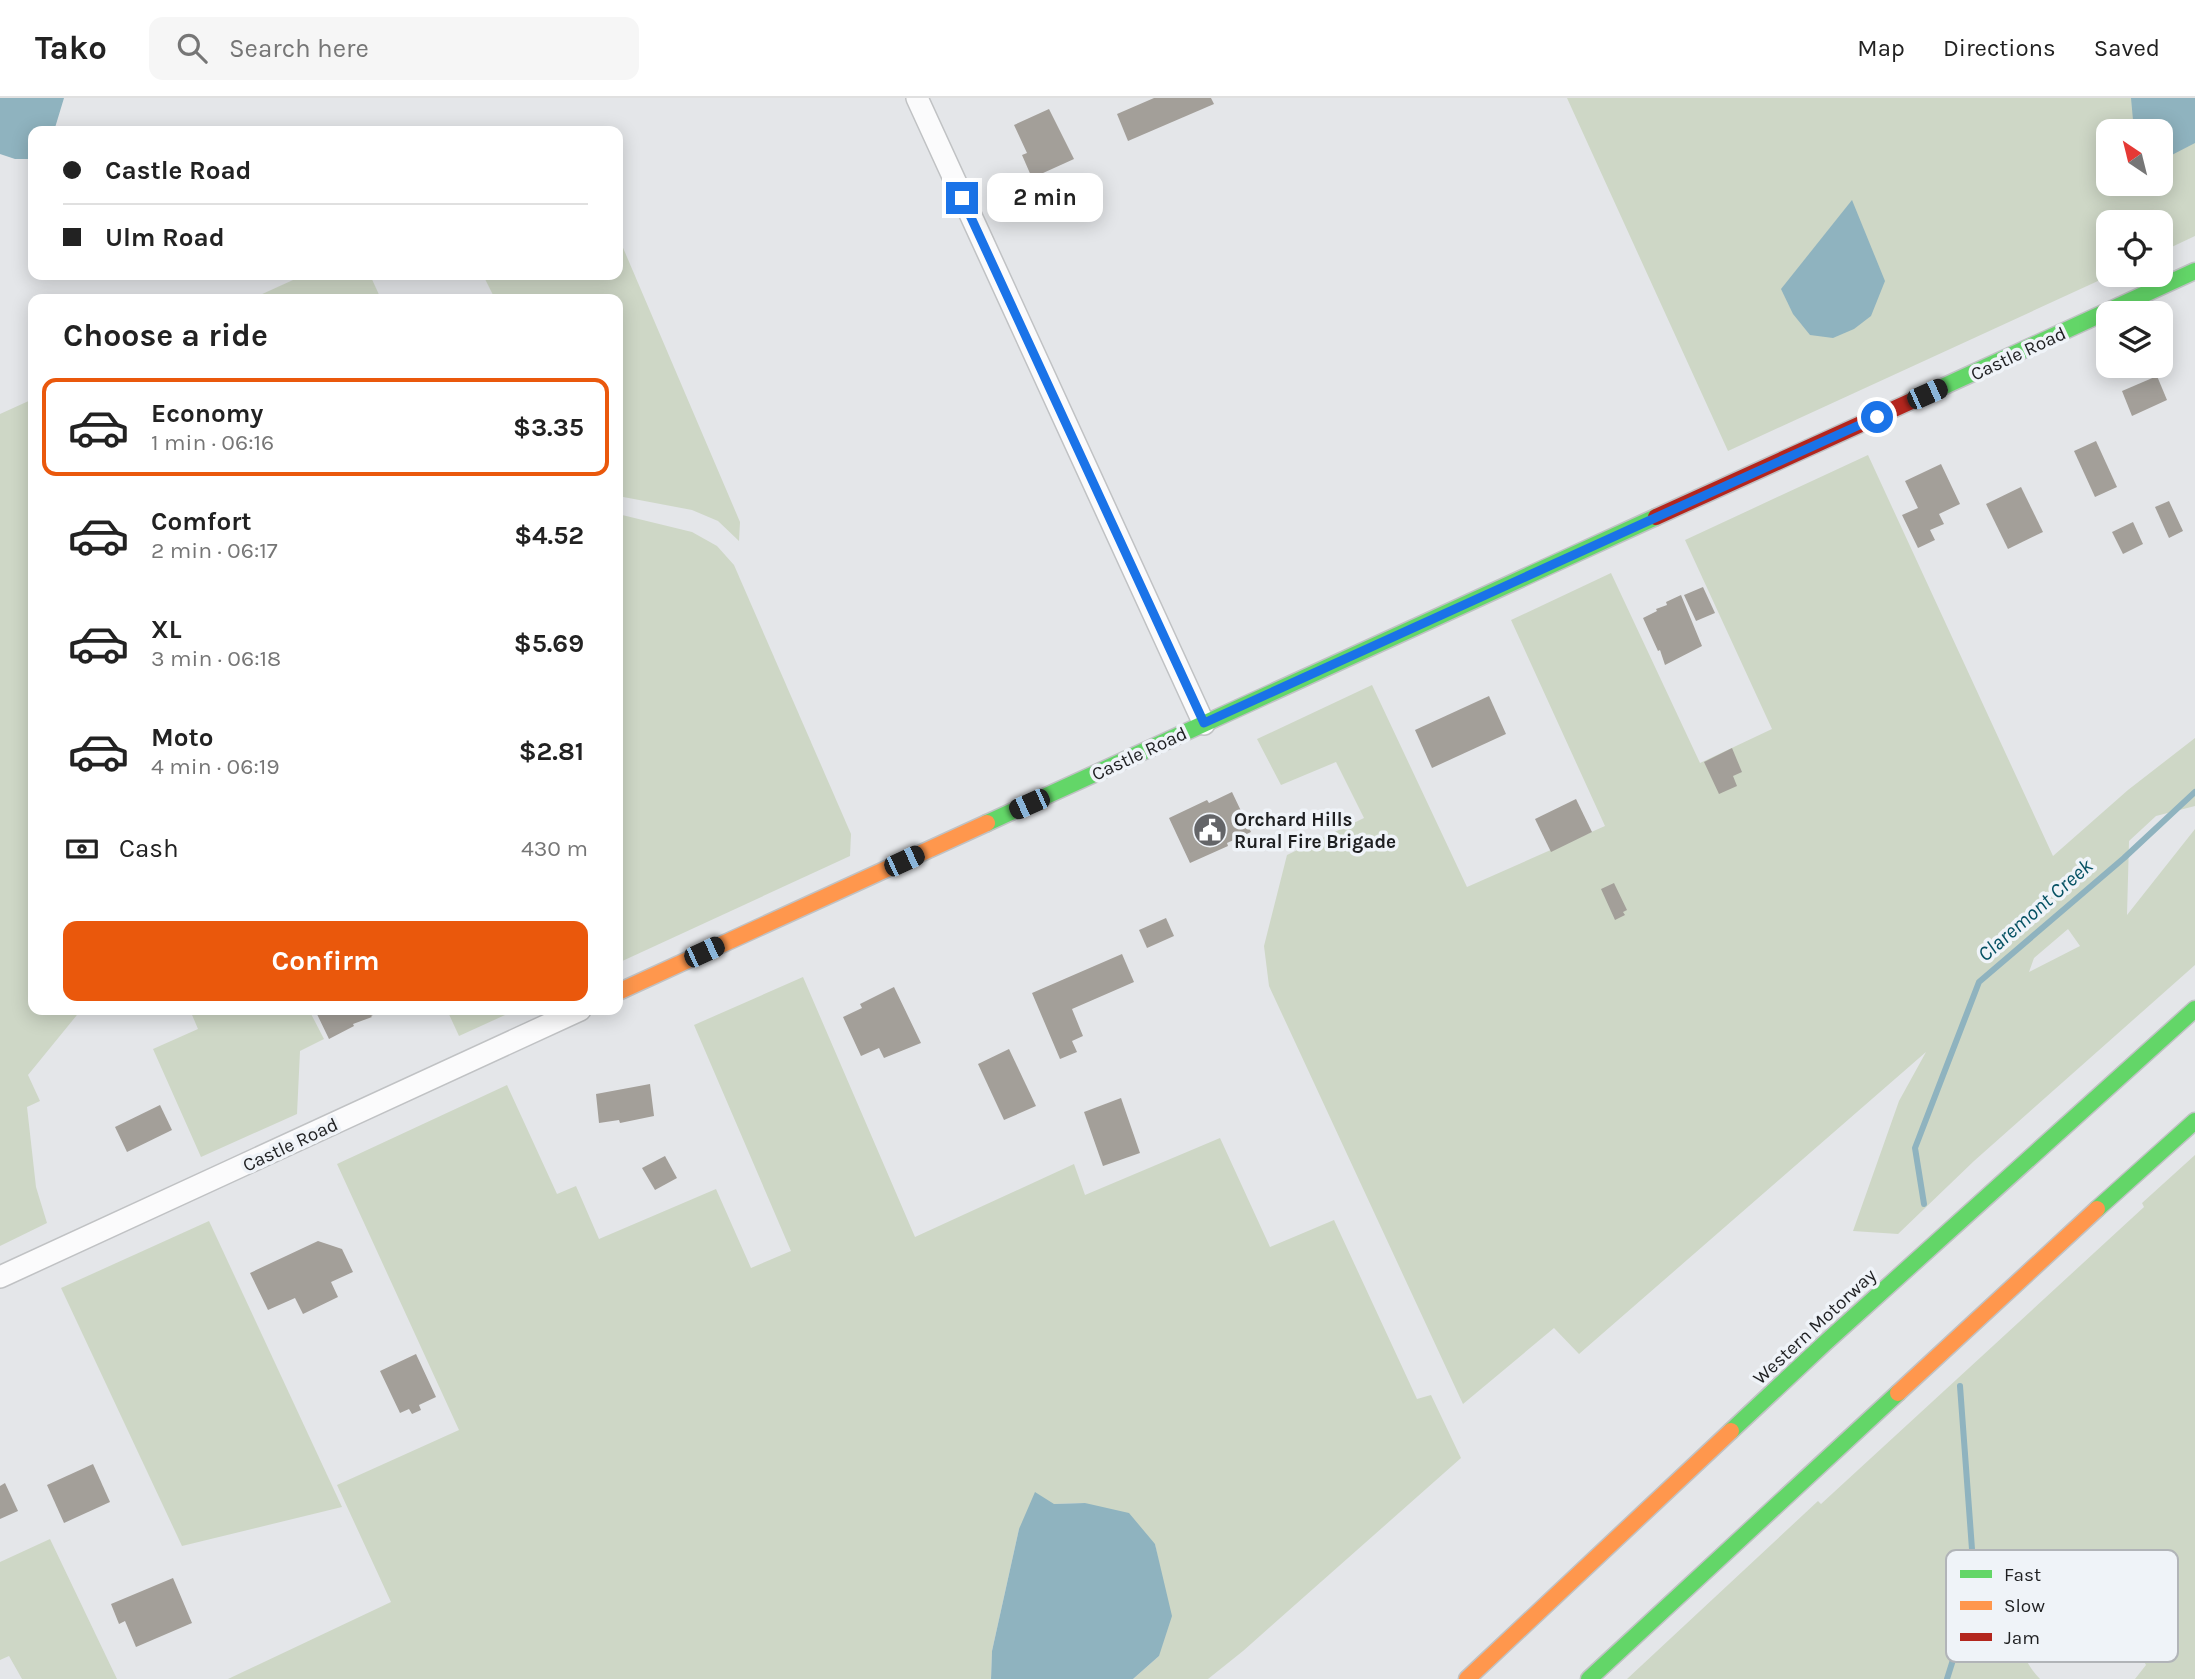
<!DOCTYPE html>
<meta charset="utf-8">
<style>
body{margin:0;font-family:Karla,sans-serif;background:#f6f6f6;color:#222;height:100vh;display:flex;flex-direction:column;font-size:26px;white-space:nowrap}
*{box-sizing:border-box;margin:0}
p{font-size:23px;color:#767676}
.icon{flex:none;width:38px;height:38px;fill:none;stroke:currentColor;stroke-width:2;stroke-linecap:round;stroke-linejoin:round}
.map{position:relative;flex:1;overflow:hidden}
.details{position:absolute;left:28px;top:196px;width:595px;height:721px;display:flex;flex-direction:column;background:#fff;border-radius:14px;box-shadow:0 4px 18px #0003}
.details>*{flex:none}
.hud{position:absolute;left:28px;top:28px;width:595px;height:154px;border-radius:14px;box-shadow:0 4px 18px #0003;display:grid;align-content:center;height:154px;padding:0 35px;background:#fff}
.needle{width:46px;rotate:325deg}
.buttons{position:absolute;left:2096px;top:21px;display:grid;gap:14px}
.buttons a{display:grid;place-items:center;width:77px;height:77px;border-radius:14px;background:#fff;box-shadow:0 4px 18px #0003;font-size:35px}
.end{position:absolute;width:32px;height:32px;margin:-16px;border:9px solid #1a73e8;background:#fff;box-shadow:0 0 0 4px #fff}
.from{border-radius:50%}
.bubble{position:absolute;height:49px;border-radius:14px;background:#fff;box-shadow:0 4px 18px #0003;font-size:23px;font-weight:700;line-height:49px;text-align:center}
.car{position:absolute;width:21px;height:42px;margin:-21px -10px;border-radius:9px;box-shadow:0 0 5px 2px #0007;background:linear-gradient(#222 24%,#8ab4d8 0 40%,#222 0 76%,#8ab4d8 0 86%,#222 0)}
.hud b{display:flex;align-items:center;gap:24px;height:66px;font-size:26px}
.hud b+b{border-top:2px solid #e0e0e0}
.hud i{width:18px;height:18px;background:#222}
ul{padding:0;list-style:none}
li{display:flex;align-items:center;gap:21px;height:98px;margin:0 14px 10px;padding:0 21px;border:4px solid transparent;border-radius:14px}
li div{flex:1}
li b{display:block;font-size:26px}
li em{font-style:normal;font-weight:700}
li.on{border-color:#ea580c}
li>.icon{width:63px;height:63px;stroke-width:1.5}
h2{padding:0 35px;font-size:32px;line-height:84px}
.pay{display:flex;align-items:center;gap:18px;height:77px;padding:0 35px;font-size:26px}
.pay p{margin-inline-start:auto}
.button{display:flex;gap:14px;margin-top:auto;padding:14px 35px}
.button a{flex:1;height:80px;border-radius:14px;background:#ea580c;color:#fff;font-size:28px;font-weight:700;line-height:80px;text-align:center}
header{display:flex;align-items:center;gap:42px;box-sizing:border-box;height:98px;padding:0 35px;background:#fff;border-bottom:2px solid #e0e0e0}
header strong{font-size:33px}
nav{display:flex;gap:38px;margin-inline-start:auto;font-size:24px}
.search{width:490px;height:63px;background:#f6f6f6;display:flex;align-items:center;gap:18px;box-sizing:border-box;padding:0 24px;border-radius:14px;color:#767676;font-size:26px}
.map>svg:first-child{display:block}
</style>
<header>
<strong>Tako</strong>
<div class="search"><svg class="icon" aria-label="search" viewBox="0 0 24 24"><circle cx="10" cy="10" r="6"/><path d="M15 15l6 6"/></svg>Search here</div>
<nav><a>Map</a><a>Directions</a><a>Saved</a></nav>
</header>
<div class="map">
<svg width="2195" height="1581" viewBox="0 0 2195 1581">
<rect width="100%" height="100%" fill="#e4e6e9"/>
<g fill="#ced7c6" fill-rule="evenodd">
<path d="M 1567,0 L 2195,0 L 2195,138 L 2161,154 L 2161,124 L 2109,124 L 2109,177 L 2111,177 L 1728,353 ZM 2109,33 L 2161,33 L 2161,86 L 2109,86 Z"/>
<path d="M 618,138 L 740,424 L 739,443 L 718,423 L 692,412 L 618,398 L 618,201 L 495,201 L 483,177 L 618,177 Z"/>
<path d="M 304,177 L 370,177 L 381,201 L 251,201 Z"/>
<path d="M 33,301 L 33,912 L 81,912 L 28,977 L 40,1003 L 27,1009 L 36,1089 L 47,1125 L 0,1148 L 0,316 Z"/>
<path d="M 1868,357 L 2053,758 L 2128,692 L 2195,640 L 2195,708 L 2156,718 L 2129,743 L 2127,817 L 2195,731 L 2195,867 L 1974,1063 L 1898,1136 L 1853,1133 L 1899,1003 L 1926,954 L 1579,1256 L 1554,1230 L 1463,1306 L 1269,888 L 1264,848 L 1287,757 L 1364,720 L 1336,664 L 1281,687 L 1257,641 L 1372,587 L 1467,789 L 1605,728 L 1511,522 L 1611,475 L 1700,665 L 1772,631 L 1685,442 ZM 2068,831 L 2080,848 L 2029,874 L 2034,860 Z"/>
<path d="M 618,416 L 692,434 L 717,448 L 734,467 L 851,736 L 850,758 L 618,865 Z"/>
<path d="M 803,879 L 915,1139 L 1074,1066 L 1085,1097 L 1220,1040 L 1270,1149 L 1334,1122 L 1417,1301 L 1431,1297 L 1461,1360 L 1243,1553 L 1208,1581 L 1133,1581 L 1159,1558 L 1162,1481 L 1155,1446 L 1085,1405 L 1054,1406 L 1019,1431 L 992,1553 L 991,1581 L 228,1581 L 391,1504 L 337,1387 L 459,1332 L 337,1066 L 507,987 L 557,1096 L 576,1088 L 599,1141 L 716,1091 L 751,1170 L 791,1153 L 694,927 Z"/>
<path d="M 190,912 L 309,912 L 324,941 L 300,953 L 297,1016 L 201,1059 L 153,951 L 198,931 Z"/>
<path d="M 447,912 L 516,912 L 459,938 Z"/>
<path d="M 2195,1057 L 2195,1581 L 2135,1581 L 2146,1567 L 2128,1534 L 2142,1506 L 2142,1489 C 2112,1485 2107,1460 2077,1484 C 2065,1482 2050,1483 2043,1494 C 2040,1499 2039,1505 2036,1509 C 2033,1514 2028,1517 2025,1522 C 2013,1541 2026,1567 2040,1581 L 1627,1581 L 1818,1403 L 1821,1406 L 2144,1109 L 2142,1105 Z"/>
<path d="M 209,1123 L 342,1409 L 182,1448 L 61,1190 Z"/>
<path d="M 50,1441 L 117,1581 L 22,1581 L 9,1558 L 0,1562 L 0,1464 Z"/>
</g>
<g fill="#8fb3bf">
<path d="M 0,0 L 64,0 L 54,33 L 33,33 L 33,61 L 15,61 L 0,56 Z"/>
<path d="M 2131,0 L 2195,0 L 2195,45 L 2166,60 L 2161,58 L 2161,33 L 2134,33 Z"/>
<path d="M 1852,102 L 1885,183 L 1871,218 L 1854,231 L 1833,240 L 1810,237 L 1793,216 L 1781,191 Z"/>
<path d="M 1035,1394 L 1054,1406 L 1085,1405 L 1129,1415 L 1155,1446 L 1172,1518 L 1159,1558 L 1133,1581 L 991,1581 L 992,1553 L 1019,1431 Z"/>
</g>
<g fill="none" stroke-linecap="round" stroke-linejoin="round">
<g stroke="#8fb3bf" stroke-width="6">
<path d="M 1924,1106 L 1915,1050 L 1979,884 L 2124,760 L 2195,694"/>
<path d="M 1947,1581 L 1975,1492 L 1960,1288"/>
</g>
</g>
<g fill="#a39f99">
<path d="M 1154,0 L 1211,0 L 1214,6 L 1128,43 L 1117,16 Z"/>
<path d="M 1049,11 L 1074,61 L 1032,80 L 1022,57 L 1027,55 L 1014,27 Z"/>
<path d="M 2157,278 L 2167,302 L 2132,318 L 2122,293 Z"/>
<path d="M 2096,343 L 2117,389 L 2095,399 L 2074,353 Z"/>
<path d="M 1941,366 L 1960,406 L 1939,416 L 1944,426 L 1930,432 L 1935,442 L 1918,450 L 1902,417 L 1918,410 L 1905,383 Z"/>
<path d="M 2021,389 L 2043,434 L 2008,451 L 1986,406 Z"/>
<path d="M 2169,403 L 2183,433 L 2169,440 L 2155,409 Z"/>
<path d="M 2133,424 L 2143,446 L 2123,456 L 2112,434 Z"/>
<path d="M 1703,489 L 1715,515 L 1696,523 L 1684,497 Z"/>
<path d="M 1681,497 L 1702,548 L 1665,567 L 1660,552 L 1658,553 L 1643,520 L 1657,513 L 1656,511 L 1667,507 L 1666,504 Z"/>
<path d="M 1489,598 L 1506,636 L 1432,670 L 1415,632 Z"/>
<path d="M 1732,650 L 1742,674 L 1733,678 L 1737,688 L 1719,696 L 1704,664 Z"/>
<path d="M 1232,694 L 1251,734 L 1227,745 L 1228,748 L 1190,765 L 1169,720 L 1207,702 L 1209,705 Z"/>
<path d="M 1576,701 L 1592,734 L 1551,754 L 1535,721 Z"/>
<path d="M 1614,785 L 1627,812 L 1623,814 L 1625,817 L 1615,822 L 1601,791 Z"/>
<path d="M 1166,820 L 1174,838 L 1147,850 L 1139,832 Z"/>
<path d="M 1122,856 L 1134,884 L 1072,911 L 1083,938 L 1072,943 L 1077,954 L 1060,961 L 1032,895 Z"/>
<path d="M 894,889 L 921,945 L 884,960 L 879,950 L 861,958 L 843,919 L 862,910 L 860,906 Z"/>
<path d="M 315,912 L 383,912 L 371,918 L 372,919 L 353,926 L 354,928 L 329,941 Z"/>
<path d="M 1009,951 L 1036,1008 L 1004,1022 L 978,966 Z"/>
<path d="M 650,986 L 654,1018 L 620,1025 L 619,1022 L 599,1025 L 596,996 Z"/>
<path d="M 1121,1000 L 1140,1055 L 1103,1068 L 1084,1014 Z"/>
<path d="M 160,1007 L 172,1032 L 127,1054 L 115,1029 Z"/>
<path d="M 665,1058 L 677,1080 L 655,1092 L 642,1070 Z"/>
<path d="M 318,1143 L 342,1151 L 353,1174 L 331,1184 L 338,1199 L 303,1216 L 295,1200 L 268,1212 L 250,1175 Z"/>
<path d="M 416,1256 L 436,1299 L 419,1307 L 421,1312 L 412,1316 L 409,1311 L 400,1315 L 380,1273 Z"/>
<path d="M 93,1366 L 110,1404 L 64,1425 L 47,1387 Z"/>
<path d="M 5,1385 L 18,1413 L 0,1421 L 0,1388 Z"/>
<path d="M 173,1480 L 192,1525 L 136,1549 L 125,1523 L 119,1526 L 111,1506 Z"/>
</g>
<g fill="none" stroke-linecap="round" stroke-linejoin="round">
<g stroke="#c0c2c4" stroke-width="24">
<g id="street">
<path d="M 917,0 L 1204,626"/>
<path d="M 0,1179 L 580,912"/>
</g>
</g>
<g stroke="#c0c2c4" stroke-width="19">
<g id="fast">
<path d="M 1938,291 L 2195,173"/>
<path d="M 987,725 L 1656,419"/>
<path d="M 2097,1111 L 2195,1023"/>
<path d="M 1731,1333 L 1825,1245 L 2195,911"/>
<path d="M 1589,1581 L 1898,1295"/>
</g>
</g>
<g stroke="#c0c2c4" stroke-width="19">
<g id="slow">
<path d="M 618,894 L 987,725"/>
<path d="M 1898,1295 L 2097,1111"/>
<path d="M 1467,1581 L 1731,1333"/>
</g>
</g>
<g stroke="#c0c2c4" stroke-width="19">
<path id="jam" d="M 1656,419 L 1938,291"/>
</g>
<use href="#street" stroke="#fbfbfc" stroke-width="21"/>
<use href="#fast" stroke="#63d668" stroke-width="16"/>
<use href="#slow" stroke="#ff974d" stroke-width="16"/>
<use href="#jam" stroke="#b3261e" stroke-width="16"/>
</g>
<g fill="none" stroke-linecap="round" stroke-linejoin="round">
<path stroke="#1a73e8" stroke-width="9" d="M 962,100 L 1204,625 L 1877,319"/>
</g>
<defs>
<g id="civic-disc" transform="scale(1.75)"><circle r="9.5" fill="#646568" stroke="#eff3f8"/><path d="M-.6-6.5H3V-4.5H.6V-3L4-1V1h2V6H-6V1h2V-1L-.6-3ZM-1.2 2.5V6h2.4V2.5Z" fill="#fff"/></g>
</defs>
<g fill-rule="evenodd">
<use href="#civic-disc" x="1210" y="732"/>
</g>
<g text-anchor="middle" stroke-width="7" stroke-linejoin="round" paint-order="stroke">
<g font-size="19" fill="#1f2022" stroke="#eff3f8">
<text transform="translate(2018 255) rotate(-25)" y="7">Castle Road</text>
<text transform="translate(1139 655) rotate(-25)" y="7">Castle Road</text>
<text transform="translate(290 1046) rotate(-25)" y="7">Castle Road</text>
<text transform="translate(1814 1228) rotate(-43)" y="7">Western Motorway</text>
</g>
<g font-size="19" font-weight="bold" fill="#1f2022" stroke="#eff3f8" text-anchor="start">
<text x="1234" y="728">Orchard Hills<tspan x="1234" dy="22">Rural Fire Brigade</tspan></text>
</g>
<g font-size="21" font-style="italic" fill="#055163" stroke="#eff3f8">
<text transform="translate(2035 812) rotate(-41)" y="7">Claremont Creek</text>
</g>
</g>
<rect x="1946" y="1452" width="232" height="112" rx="10" fill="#eff3f8" stroke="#b1b4b8" stroke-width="2"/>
<rect x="1960" y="1472" width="32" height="8" fill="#63d668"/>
<rect x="1960" y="1503" width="32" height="9" fill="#ff974d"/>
<rect x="1960" y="1535" width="32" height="8" fill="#b3261e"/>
<g font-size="19" fill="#1f2022">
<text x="2004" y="1483">Fast</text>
<text x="2004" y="1514">Slow</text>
<text x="2004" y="1546">Jam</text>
</g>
</svg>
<div class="buttons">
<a><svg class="needle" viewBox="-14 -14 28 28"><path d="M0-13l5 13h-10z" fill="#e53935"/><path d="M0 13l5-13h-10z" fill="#767676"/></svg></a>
<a><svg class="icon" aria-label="locate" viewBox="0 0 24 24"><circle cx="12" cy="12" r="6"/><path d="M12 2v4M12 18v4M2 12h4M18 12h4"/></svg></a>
<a><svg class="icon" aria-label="layers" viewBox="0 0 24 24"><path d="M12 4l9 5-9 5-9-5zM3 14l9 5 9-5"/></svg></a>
</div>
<i class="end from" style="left:1877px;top:319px"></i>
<i class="end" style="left:962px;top:100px"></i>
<div class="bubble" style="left:987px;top:75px;width:116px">2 min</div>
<i class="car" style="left:1927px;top:296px;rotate:66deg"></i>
<i class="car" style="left:1029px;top:706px;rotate:246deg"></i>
<i class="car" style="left:904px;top:763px;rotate:65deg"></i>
<i class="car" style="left:704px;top:854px;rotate:65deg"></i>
<div class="hud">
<b><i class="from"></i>Castle Road</b>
<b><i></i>Ulm Road</b>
</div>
<section class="details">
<h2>Choose a ride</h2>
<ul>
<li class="on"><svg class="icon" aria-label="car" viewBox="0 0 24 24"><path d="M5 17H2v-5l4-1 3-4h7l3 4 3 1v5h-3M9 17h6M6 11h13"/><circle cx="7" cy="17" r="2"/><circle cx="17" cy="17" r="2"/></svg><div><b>Economy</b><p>1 min · 06:16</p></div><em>$3.35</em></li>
<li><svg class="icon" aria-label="car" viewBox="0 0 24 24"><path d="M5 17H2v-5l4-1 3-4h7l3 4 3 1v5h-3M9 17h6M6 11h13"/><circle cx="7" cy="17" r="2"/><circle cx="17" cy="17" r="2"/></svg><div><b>Comfort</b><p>2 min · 06:17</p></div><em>$4.52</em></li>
<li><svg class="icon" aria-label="car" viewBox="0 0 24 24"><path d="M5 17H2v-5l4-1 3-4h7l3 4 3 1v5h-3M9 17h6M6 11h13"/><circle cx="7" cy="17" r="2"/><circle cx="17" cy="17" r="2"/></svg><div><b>XL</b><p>3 min · 06:18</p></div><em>$5.69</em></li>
<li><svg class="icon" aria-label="car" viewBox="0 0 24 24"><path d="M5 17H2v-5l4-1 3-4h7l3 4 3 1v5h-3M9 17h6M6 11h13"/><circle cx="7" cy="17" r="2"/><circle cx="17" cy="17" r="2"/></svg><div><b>Moto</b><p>4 min · 06:19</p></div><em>$2.81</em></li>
</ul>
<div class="pay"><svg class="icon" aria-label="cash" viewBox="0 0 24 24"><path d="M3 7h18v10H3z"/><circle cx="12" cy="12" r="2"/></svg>Cash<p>430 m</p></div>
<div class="button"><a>Confirm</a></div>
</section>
</div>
